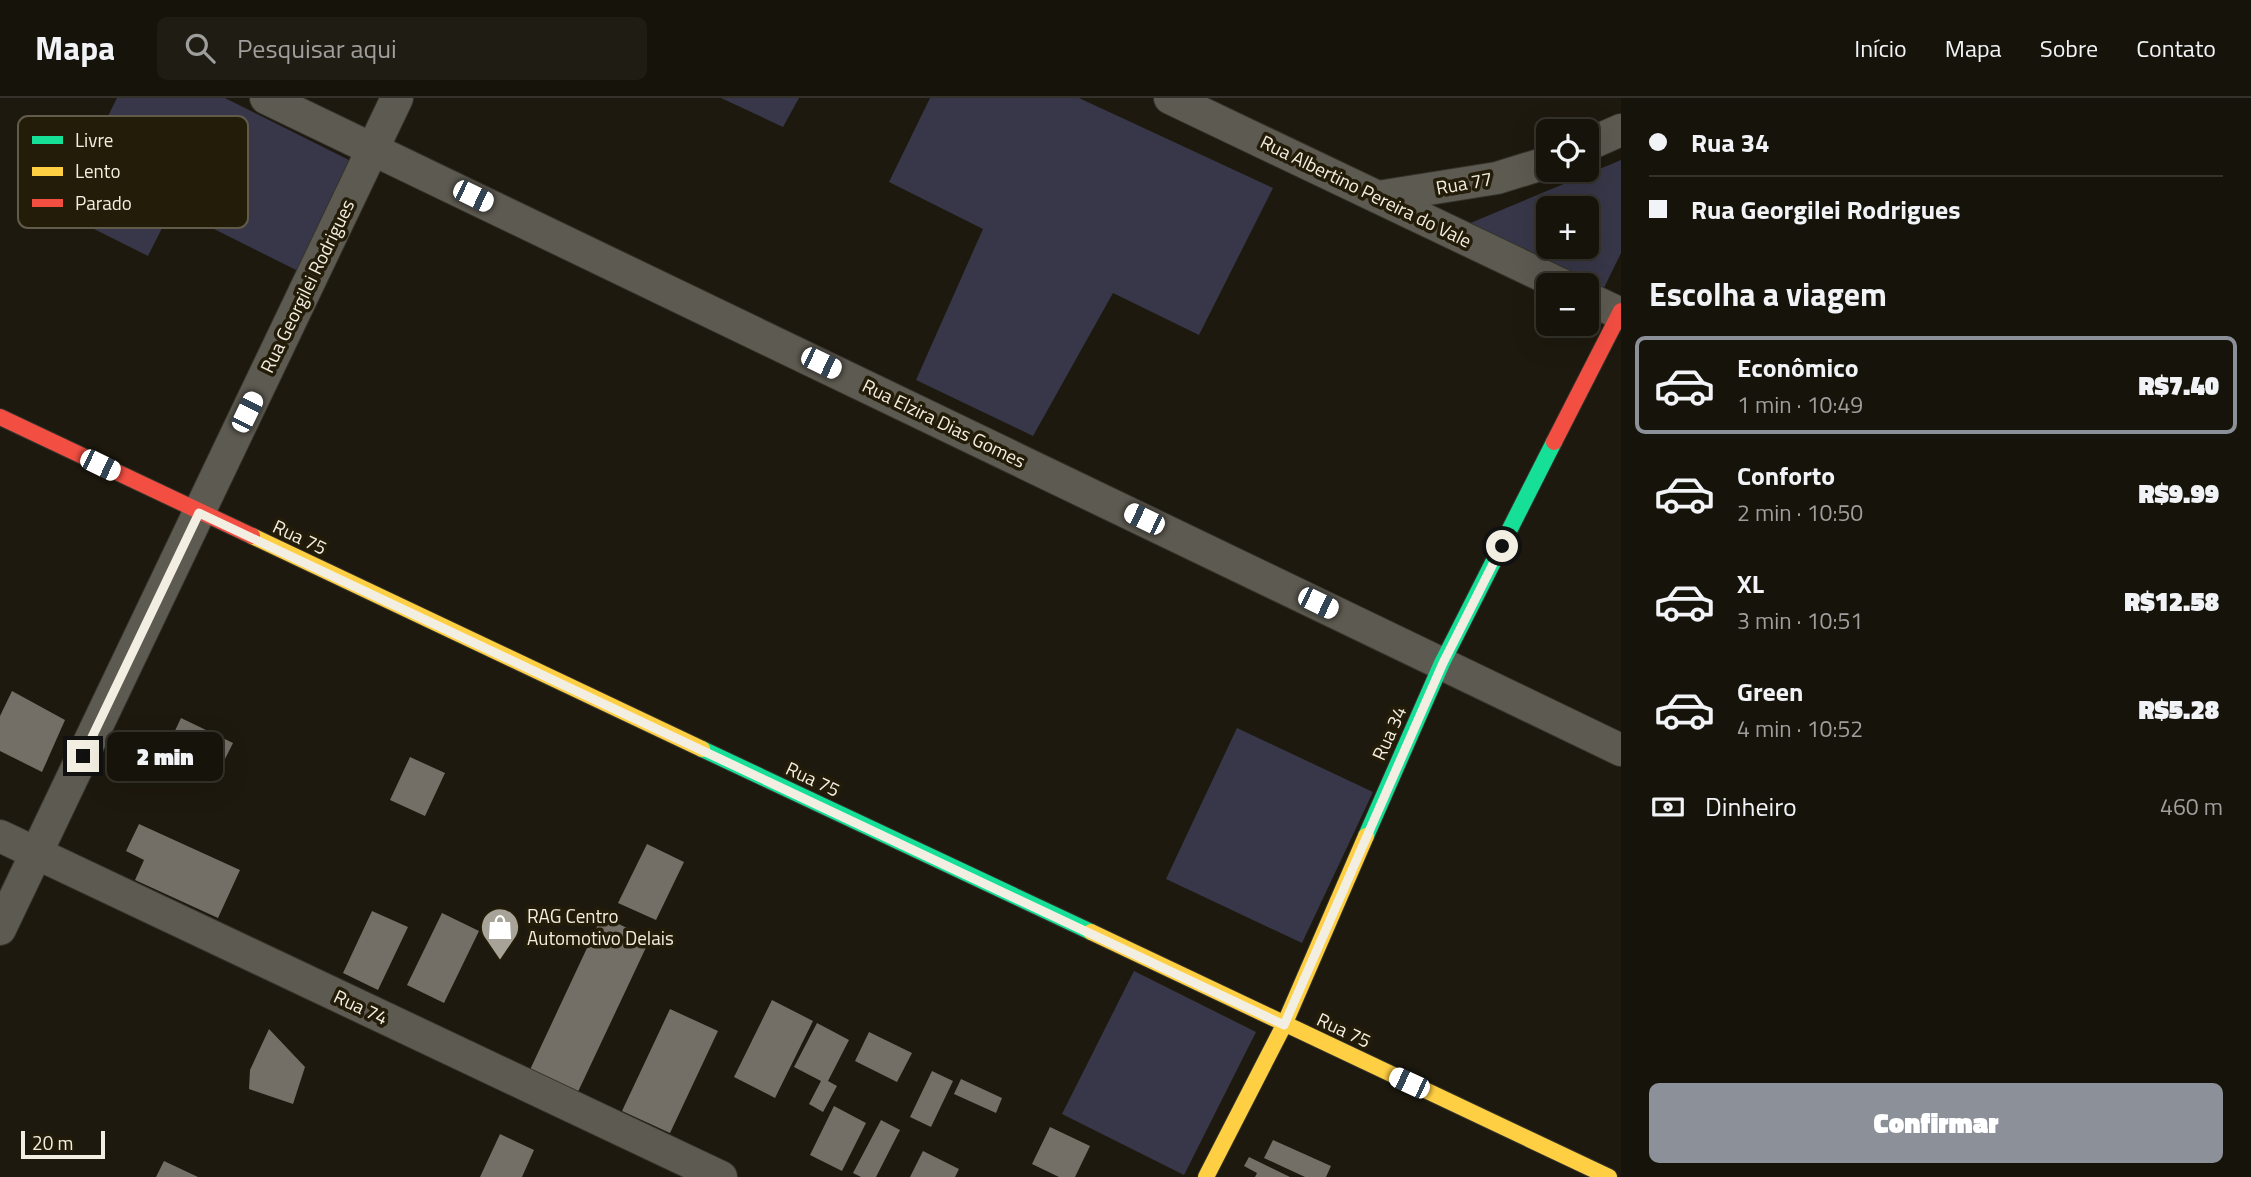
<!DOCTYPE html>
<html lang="pt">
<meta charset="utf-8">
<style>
body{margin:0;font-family:"Titillium Web",sans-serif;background:#1f1c13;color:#f1f3f6;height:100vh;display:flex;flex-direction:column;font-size:26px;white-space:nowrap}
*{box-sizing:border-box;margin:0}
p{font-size:23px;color:#9e9e9c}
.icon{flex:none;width:38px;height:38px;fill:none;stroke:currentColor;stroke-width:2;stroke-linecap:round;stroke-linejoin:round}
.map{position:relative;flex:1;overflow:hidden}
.details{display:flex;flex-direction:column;background:#16130a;width:630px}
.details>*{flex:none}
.banner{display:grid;align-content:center;height:154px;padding:0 28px;background:#16130a}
.controls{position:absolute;left:1536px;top:21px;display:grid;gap:14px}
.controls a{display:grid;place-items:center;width:63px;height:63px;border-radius:10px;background:#16130a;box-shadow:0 7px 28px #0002,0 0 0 2px #35322b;font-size:35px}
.scale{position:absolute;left:21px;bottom:18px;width:84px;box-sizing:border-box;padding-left:7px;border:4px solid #f3eee2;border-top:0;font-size:19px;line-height:24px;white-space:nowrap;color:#f3eee2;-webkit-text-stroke:5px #231c08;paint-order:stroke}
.end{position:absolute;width:32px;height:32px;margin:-16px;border:9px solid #f3eee2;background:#111;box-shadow:0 0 0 4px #111}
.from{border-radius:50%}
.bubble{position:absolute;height:49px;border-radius:10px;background:#16130a;box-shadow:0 7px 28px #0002,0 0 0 2px #35322b;font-size:23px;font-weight:800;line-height:49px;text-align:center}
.car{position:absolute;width:21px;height:42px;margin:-21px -10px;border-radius:9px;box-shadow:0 0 5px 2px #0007;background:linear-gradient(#fff 24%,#345 0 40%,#fff 0 76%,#345 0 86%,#fff 0)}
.banner b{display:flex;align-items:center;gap:24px;height:66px;font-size:26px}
.banner b+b{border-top:2px solid #35322b}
.banner i{width:18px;height:18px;background:#f1f3f6}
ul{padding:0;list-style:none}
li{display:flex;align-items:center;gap:21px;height:98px;margin:0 14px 10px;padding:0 14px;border:4px solid transparent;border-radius:10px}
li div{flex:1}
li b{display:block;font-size:26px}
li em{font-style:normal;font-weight:800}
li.active{border-color:#8c9099}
li>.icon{width:63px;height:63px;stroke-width:1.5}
h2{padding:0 28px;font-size:32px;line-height:84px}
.pay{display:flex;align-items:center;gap:18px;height:77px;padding:0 28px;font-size:26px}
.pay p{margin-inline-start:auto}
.cta{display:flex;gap:14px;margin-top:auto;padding:14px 28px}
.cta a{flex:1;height:80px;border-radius:10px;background:#8c9099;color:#fff;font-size:28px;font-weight:800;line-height:80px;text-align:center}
header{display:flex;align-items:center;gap:42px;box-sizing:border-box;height:98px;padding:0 35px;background:#16130a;border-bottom:2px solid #35322b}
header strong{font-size:33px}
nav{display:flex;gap:38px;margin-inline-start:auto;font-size:24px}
.search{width:490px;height:63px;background:#1f1c13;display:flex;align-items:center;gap:18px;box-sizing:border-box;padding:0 24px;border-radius:10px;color:#9e9e9c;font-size:26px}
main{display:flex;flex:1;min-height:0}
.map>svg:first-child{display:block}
</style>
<header>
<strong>Mapa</strong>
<div class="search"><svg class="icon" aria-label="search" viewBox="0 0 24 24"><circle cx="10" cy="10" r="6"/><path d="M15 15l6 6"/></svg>Pesquisar aqui</div>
<nav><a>Início</a><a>Mapa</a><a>Sobre</a><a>Contato</a></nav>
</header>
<main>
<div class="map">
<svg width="1621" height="1079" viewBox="0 0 1621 1079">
<rect width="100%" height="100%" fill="#1d190e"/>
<g fill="#373749" fill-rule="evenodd">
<path d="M 117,0 L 225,0 L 361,68 L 306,177 L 172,110 L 148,158 L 60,114 Z"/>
<path d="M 721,0 L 799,0 L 783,29 Z"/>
<path d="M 930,0 L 1079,0 L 1273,90 L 1199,237 L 1113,195 L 1033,338 L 916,282 L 983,131 L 889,84 Z"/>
<path d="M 1621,62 L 1621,155 L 1604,190 L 1468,126 ZM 1549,110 L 1587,110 L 1587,149 L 1549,149 Z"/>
<path d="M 1237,630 L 1373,694 L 1302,845 L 1166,781 Z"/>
<path d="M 1134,873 L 1256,934 L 1184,1077 L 1062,1016 Z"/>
</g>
<g fill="#736f66">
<path d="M 12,593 L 65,622 L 42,674 L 0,653 L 0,618 Z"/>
<path d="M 181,620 L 233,645 L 215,681 L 164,656 Z"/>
<path d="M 410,659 L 445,675 L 425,718 L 390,702 Z"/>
<path d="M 139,726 L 240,772 L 218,820 L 135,782 L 144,762 L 126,753 Z"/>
<path d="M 647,746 L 684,764 L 656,822 L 618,805 Z"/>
<path d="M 372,813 L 408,829 L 378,892 L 343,875 Z"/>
<path d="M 442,815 L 479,833 L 444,905 L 407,887 Z"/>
<path d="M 602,818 L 650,841 L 576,998 L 528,976 Z"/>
<path d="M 772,902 L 813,923 L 775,1000 L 734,979 Z"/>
<path d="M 670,911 L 718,933 L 670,1035 L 622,1013 Z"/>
<path d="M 817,925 L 849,942 L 828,983 L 837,988 L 823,1014 L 809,1006 L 821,983 L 794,969 Z"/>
<path d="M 269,931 L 305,969 L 293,1006 L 249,991 L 250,972 Z"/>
<path d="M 869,934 L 912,955 L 897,984 L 855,963 Z"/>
<path d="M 932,973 L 953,983 L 931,1029 L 910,1019 Z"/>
<path d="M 961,981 L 1002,1000 L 996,1015 L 954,996 Z"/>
<path d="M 834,1008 L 866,1025 L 842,1073 L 810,1057 Z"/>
<path d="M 881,1022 L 900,1032 L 876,1079 L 861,1079 L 853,1075 Z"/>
<path d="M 1050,1029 L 1090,1048 L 1075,1079 L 1059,1079 L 1032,1066 Z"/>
<path d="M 500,1036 L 534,1052 L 522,1079 L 480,1079 Z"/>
<path d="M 1273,1042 L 1331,1068 L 1326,1079 L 1305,1079 L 1264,1060 Z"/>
<path d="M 923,1053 L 959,1071 L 955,1079 L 910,1079 Z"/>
<path d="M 1249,1059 L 1290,1079 L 1255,1079 L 1257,1075 L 1244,1068 Z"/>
<path d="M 164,1063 L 198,1079 L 156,1079 Z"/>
</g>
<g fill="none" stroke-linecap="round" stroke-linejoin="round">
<g stroke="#35332b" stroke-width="34">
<g id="street">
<path d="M 266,0 L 1621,652"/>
<path d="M 1170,0 L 1562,187"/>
<path d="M 1587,47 L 1621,32"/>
<path d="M 1378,99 L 1497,80 L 1549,64"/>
<path d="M 1587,200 L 1621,216"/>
<path d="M 0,738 L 721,1079"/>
<path d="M 0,831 L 397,0"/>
</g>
</g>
<g stroke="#35332b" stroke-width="18">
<g id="fast">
<path d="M 702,651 L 1091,834"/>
<path d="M 1366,738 L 1442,565 L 1554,344"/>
</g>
</g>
<g stroke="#35332b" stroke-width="18">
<g id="slow">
<path d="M 252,438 L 702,651"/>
<path d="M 1091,834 L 1609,1079"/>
<path d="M 1206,1079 L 1284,927 L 1366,738"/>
</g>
</g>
<g stroke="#35332b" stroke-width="18">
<g id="jam">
<path d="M 0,319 L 252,438"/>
<path d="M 1554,344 L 1621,213"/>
</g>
</g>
<use href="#street" stroke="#5d5a51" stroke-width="32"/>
<use href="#fast" stroke="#16e098" stroke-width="16"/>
<use href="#slow" stroke="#ffcf43" stroke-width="16"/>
<use href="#jam" stroke="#f24e42" stroke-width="16"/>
</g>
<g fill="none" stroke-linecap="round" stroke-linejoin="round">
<path stroke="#f3eee2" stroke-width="9" d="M 83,658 L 199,415 L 1284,927 L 1443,565 L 1502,448"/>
</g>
<defs>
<g id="shop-pin" transform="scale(2.0125)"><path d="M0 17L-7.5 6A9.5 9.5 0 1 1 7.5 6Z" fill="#a8a398" stroke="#231c08"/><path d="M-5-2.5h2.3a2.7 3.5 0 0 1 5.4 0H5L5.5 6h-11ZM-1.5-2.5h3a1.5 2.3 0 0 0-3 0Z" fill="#fff"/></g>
</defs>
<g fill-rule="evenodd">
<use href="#shop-pin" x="500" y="829"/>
</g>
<g text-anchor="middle" stroke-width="7" stroke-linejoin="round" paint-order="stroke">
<g font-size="19" fill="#f3eee2" stroke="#231c08">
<text transform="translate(1464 85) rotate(-10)" y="7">Rua 77</text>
<text transform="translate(1366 93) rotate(26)" y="7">Rua Albertino Pereira do Vale</text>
<text transform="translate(307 188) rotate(-64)" y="7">Rua Georgilei Rodrigues</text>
<text transform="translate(944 325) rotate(26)" y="7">Rua Elzira Dias Gomes</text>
<text transform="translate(300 439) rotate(25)" y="7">Rua 75</text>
<text transform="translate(1389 635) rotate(-66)" y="7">Rua 34</text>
<text transform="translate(813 681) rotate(25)" y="7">Rua 75</text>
<text transform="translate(361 909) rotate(25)" y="7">Rua 74</text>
<text transform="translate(1344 932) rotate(25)" y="7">Rua 75</text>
</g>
<g font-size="19" fill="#f3eee2" stroke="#231c08" text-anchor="start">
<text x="527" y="825">RAG Centro<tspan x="527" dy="22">Automotivo Delais</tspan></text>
</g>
</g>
<rect x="18" y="18" width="230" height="112" rx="10" fill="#231c08" stroke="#615b49" stroke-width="2"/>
<rect x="32" y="38" width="31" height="8" fill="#16e098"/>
<rect x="32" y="69" width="31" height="9" fill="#ffcf43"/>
<rect x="32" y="101" width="31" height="8" fill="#f24e42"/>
<g font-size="19" fill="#f3eee2">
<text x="75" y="49">Livre</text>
<text x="75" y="80">Lento</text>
<text x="75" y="112">Parado</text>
</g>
</svg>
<div class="controls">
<a><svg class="icon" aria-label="locate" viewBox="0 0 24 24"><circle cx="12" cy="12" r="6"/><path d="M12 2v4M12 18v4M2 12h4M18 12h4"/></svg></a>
<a>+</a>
<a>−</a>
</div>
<div class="scale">20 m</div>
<i class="end from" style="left:1502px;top:448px"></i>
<i class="end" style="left:83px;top:658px"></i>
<div class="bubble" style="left:107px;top:634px;width:116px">2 min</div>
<i class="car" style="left:473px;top:98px;rotate:116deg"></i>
<i class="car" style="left:821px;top:265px;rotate:116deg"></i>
<i class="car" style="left:247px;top:314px;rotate:26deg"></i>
<i class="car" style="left:100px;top:367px;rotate:116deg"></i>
<i class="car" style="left:1144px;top:421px;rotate:296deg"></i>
<i class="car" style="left:1318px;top:505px;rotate:116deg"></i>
<i class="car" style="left:1409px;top:985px;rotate:295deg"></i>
</div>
<section class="details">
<div class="banner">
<b><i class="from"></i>Rua 34</b>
<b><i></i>Rua Georgilei Rodrigues</b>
</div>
<h2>Escolha a viagem</h2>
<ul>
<li class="active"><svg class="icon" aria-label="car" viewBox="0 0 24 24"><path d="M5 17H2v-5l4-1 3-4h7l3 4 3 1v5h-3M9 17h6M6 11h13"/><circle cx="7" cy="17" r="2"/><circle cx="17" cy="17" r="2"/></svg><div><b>Econômico</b><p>1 min · 10:49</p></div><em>R$7.40</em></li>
<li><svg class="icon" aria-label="car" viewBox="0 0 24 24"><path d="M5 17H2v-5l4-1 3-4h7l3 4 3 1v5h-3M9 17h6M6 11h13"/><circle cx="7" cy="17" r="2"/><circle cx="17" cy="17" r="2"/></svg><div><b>Conforto</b><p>2 min · 10:50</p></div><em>R$9.99</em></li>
<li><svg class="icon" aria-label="car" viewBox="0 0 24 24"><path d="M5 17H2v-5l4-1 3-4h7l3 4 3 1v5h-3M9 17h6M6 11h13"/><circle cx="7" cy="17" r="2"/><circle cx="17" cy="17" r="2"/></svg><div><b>XL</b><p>3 min · 10:51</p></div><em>R$12.58</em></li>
<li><svg class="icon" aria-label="car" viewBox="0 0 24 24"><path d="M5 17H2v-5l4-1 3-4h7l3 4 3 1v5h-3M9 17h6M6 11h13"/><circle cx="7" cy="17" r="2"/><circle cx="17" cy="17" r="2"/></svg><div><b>Green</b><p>4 min · 10:52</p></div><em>R$5.28</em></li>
</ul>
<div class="pay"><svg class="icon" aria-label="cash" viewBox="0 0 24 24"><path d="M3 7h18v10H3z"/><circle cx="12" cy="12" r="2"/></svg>Dinheiro<p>460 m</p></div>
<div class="cta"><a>Confirmar</a></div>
</section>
</main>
